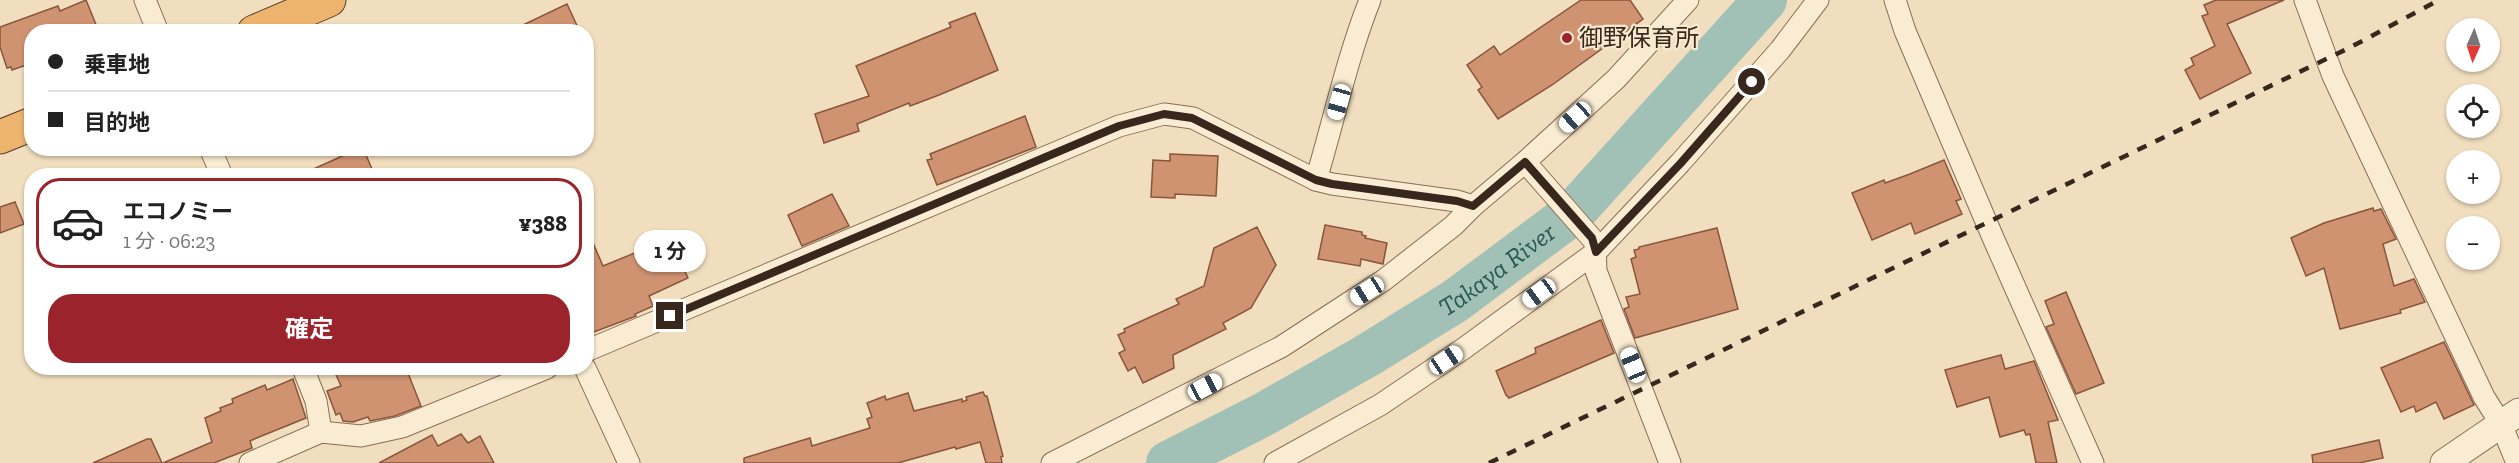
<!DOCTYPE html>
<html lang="ja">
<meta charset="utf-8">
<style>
body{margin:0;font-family:"Zilla Slab","Noto Sans JP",serif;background:#f6f6f6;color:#222;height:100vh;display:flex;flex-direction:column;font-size:22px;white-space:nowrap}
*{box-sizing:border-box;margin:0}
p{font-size:20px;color:#767676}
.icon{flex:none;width:33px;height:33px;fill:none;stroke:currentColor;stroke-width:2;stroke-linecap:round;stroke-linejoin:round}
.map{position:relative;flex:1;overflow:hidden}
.drawer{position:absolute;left:24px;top:168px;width:570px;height:207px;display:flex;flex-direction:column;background:#fff;border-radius:24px;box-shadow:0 2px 4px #0004}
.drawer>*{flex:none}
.guide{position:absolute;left:24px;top:24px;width:570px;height:132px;border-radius:24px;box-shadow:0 2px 4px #0004;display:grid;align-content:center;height:132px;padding:0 24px;background:#fff}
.needle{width:39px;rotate:183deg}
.fabs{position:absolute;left:2446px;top:18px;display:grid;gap:12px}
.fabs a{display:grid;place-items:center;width:54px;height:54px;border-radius:50%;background:#fff;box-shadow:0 2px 4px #0004;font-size:30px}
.end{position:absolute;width:27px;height:27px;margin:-14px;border:8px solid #37271c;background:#fff;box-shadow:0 0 0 3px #fff}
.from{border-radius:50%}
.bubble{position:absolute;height:42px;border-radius:21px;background:#fff;box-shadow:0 2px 4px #0004;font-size:20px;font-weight:700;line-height:42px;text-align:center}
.car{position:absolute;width:18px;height:36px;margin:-18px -9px;border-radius:8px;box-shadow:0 0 4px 2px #0007;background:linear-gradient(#fff 24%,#345 0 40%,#fff 0 76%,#345 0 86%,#fff 0)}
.guide b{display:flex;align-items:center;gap:21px;height:57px;font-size:22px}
.guide b+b{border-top:2px solid #e0e0e0}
.guide i{width:15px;height:15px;background:#222}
ul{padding:10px 0 0;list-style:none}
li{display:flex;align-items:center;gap:18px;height:90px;margin:0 12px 9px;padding:0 12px;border:3px solid #e0e0e0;border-radius:24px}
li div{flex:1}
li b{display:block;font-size:22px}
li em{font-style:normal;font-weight:700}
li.active{border-color:#9b232c}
li>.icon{width:54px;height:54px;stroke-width:1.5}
.cta{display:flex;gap:12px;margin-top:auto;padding:12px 24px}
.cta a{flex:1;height:69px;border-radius:24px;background:#9b232c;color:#fff;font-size:24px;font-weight:700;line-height:69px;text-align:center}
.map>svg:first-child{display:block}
</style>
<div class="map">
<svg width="2519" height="463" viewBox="0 0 2519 463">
<rect width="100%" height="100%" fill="#f0debe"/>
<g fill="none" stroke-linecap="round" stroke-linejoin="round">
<path stroke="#a2c1b6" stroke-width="44" id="s1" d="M 1168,463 L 1266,413 L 1368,355 L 1455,301 L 1573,213 L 1765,0"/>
</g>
<g fill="#d09372" stroke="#89553b" stroke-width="1.5">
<path d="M 86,0 L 99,32 L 32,32 L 32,63 L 12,70 L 11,67 L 7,68 L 0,47 L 0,27 L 58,6 L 60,11 Z"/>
<path d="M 1581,0 L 1630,0 L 1643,19 L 1552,85 L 1498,119 L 1478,90 L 1482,87 L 1467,65 L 1494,46 L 1500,55 Z"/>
<path d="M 2216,0 L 2284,0 L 2227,24 L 2251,73 L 2200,99 L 2185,70 L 2194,65 L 2191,58 L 2215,46 L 2202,16 L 2208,14 L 2204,5 Z"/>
<path d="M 567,4 L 580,32 L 508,32 Z"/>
<path d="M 975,13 L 998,70 L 939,95 L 910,106 L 909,103 L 857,124 L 859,131 L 824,143 L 815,114 L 869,96 L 856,66 L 951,27 L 949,23 Z"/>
<path d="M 1025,116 L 1036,147 L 937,185 L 927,160 L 932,159 L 930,154 Z"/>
<path d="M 360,148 L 363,148 L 375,176 L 298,176 Z"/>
<path d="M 1170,154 L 1218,156 L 1216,196 L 1175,194 L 1175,198 L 1151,197 L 1153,160 L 1170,161 Z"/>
<path d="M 1944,160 L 1961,199 L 1956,201 L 1962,214 L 1915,234 L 1911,223 L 1872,240 L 1852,193 L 1884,180 L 1885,183 L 1910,174 Z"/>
<path d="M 832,194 L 849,226 L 802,246 L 788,215 Z"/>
<path d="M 15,202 L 24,224 L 0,233 L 0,207 Z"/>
<path d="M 2373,208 L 2374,211 L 2381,209 L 2396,239 L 2383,244 L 2394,286 L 2414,279 L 2425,302 L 2400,310 L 2401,313 L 2340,329 L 2324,268 L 2306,276 L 2291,238 L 2324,223 Z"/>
<path d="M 1325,225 L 1362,232 L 1362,235 L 1366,236 L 1365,238 L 1387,243 L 1383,264 L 1361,259 L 1360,266 L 1318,259 Z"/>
<path d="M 586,227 L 603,266 L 664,241 L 669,250 L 674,248 L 688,278 L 649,296 L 653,306 L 635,314 L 636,316 L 586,335 Z"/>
<path d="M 1257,227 L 1276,265 L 1251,308 L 1223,323 L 1226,329 L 1173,355 L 1174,368 L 1143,383 L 1135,367 L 1128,371 L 1119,353 L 1125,350 L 1118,335 L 1125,332 L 1124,329 L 1179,304 L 1176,299 L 1204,286 L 1214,248 Z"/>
<path d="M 1717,228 L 1738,309 L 1635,338 L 1624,309 L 1629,307 L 1626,297 L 1640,294 L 1631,259 L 1636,257 L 1634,250 L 1639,249 L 1639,247 Z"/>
<path d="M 2066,292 L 2104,383 L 2076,394 L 2046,327 L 2054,324 L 2045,301 Z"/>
<path d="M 1601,320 L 1614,353 L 1509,398 L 1506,395 L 1496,371 L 1536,353 L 1535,348 Z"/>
<path d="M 2444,342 L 2474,405 L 2444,419 L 2436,402 L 2416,412 L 2414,406 L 2401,412 L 2381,368 Z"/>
<path d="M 2001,355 L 2005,369 L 2034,361 L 2058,420 L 2048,422 L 2057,463 L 2036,463 L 2030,434 L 2026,435 L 2024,430 L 2000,437 L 1989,397 L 1957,407 L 1945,370 Z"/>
<path d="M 333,368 L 406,368 L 421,406 L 395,416 L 370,421 L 368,417 L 353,422 L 343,421 L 340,413 L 336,415 L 327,391 L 341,386 Z"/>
<path d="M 293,379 L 306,418 L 259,437 L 250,441 L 252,448 L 214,463 L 163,463 L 212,442 L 205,418 L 221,411 L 220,408 L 233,403 L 232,399 L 265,385 L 267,390 Z"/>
<path d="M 983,392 L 985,396 L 987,396 L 1003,456 L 1001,457 L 1002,463 L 986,463 L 980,442 L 956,449 L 955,447 L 898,463 L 744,463 L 744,458 L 810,438 L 812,446 L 870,428 L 867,419 L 872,417 L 867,403 L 885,396 L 886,400 L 908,393 L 914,411 L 962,399 L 962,402 L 967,400 L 966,397 Z"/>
<path d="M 461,434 L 468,443 L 480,436 L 494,463 L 379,463 L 432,435 L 438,446 Z"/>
<path d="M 147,439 L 151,439 L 162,463 L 93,463 Z"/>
<path d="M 2379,440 L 2383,458 L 2359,463 L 2313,463 L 2312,455 Z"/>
</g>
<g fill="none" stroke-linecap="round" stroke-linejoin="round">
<g stroke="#896e56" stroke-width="23">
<g id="minor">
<path d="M 145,0 L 158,32"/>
<path d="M 1895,0 L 1905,31 L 1994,240 L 2093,463"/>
<path d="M 2305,0 L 2333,76 L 2484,397 L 2501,424 L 2517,463"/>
<path d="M 210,148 L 222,176"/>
<path d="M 1525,162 L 1616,79 L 1688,0"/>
<path d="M 1316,180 C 1334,120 1347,58 1370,0"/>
<path d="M 586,351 L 1119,126 L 1164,114 L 1193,118 L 1316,180 L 1332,184 L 1457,201 L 1473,206 L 1525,162 L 1595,242 L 1596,271 L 1670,463"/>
<path d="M 303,368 L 316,401 L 321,432"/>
<path d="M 585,368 L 629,463"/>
<path d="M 250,463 L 321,432 L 361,436 L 402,427 L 547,368"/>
<path d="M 1052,463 L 1281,347 L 1384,280 L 1453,226 L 1473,206"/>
<path d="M 1275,463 L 1380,405 L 1463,349 L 1596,252 L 1680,163 L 1780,50 L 1818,0"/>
</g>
</g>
<g stroke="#896e56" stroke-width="29">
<path id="tertiary" d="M 2444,463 L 2519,412"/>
</g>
<g stroke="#563c2b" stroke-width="35">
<g id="trunk">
<path d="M 254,32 L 329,0"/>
<path d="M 0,137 L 32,124"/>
</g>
</g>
<use href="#minor" stroke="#faecd2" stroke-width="21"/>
<use href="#tertiary" stroke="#faecd2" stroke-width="27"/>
<use href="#trunk" stroke="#edb46e" stroke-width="33"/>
<path stroke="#37271c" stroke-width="4.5" stroke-dasharray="10 10" stroke-linecap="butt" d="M 1489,463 L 2349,48 L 2439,0"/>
</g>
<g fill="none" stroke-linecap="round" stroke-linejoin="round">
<path stroke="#37271c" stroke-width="8" d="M 670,316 L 1119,126 L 1164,114 L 1192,118 L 1316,180 L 1332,184 L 1457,201 L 1473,206 L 1525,162 L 1592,238 L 1596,252 L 1680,164 L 1752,82"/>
</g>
<circle fill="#9b232c" stroke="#f7e9ce" stroke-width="2" cx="1567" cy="38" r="6"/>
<g text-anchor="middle" stroke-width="4.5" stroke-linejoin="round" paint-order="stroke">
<g font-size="24" fill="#37271c" stroke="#f7e9ce" text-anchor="start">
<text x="1579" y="46">御野保育所</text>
</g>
<g font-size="26" font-style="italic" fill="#2a5852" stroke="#f7e9ce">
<text dy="9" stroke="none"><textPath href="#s1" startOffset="382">Takaya River</textPath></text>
</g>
</g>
</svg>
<div class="fabs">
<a><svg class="needle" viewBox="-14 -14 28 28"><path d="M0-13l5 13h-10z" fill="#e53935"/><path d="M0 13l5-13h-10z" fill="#767676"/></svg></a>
<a><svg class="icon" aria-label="locate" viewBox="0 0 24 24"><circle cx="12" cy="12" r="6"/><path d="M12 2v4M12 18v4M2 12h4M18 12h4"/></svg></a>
<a>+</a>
<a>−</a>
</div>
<i class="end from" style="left:1752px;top:82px"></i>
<i class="end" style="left:670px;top:316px"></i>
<div class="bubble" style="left:634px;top:230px;width:72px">1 分</div>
<i class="car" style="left:1339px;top:102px;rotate:196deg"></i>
<i class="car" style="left:1575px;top:117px;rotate:228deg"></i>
<i class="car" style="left:1367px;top:291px;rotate:238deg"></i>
<i class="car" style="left:1539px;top:293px;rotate:234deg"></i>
<i class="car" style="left:1446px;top:360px;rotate:56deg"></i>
<i class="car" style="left:1633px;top:365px;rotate:338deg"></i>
<i class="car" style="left:1205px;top:387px;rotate:62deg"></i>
<div class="guide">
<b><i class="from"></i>乗車地</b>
<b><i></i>目的地</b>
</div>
<section class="drawer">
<ul>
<li class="active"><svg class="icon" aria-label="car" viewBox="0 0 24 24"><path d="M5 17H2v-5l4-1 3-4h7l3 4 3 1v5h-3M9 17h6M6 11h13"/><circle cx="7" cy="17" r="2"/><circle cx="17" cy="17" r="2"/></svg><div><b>エコノミー</b><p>1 分 · 06:23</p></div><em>¥388</em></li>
</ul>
<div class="cta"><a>確定</a></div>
</section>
</div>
